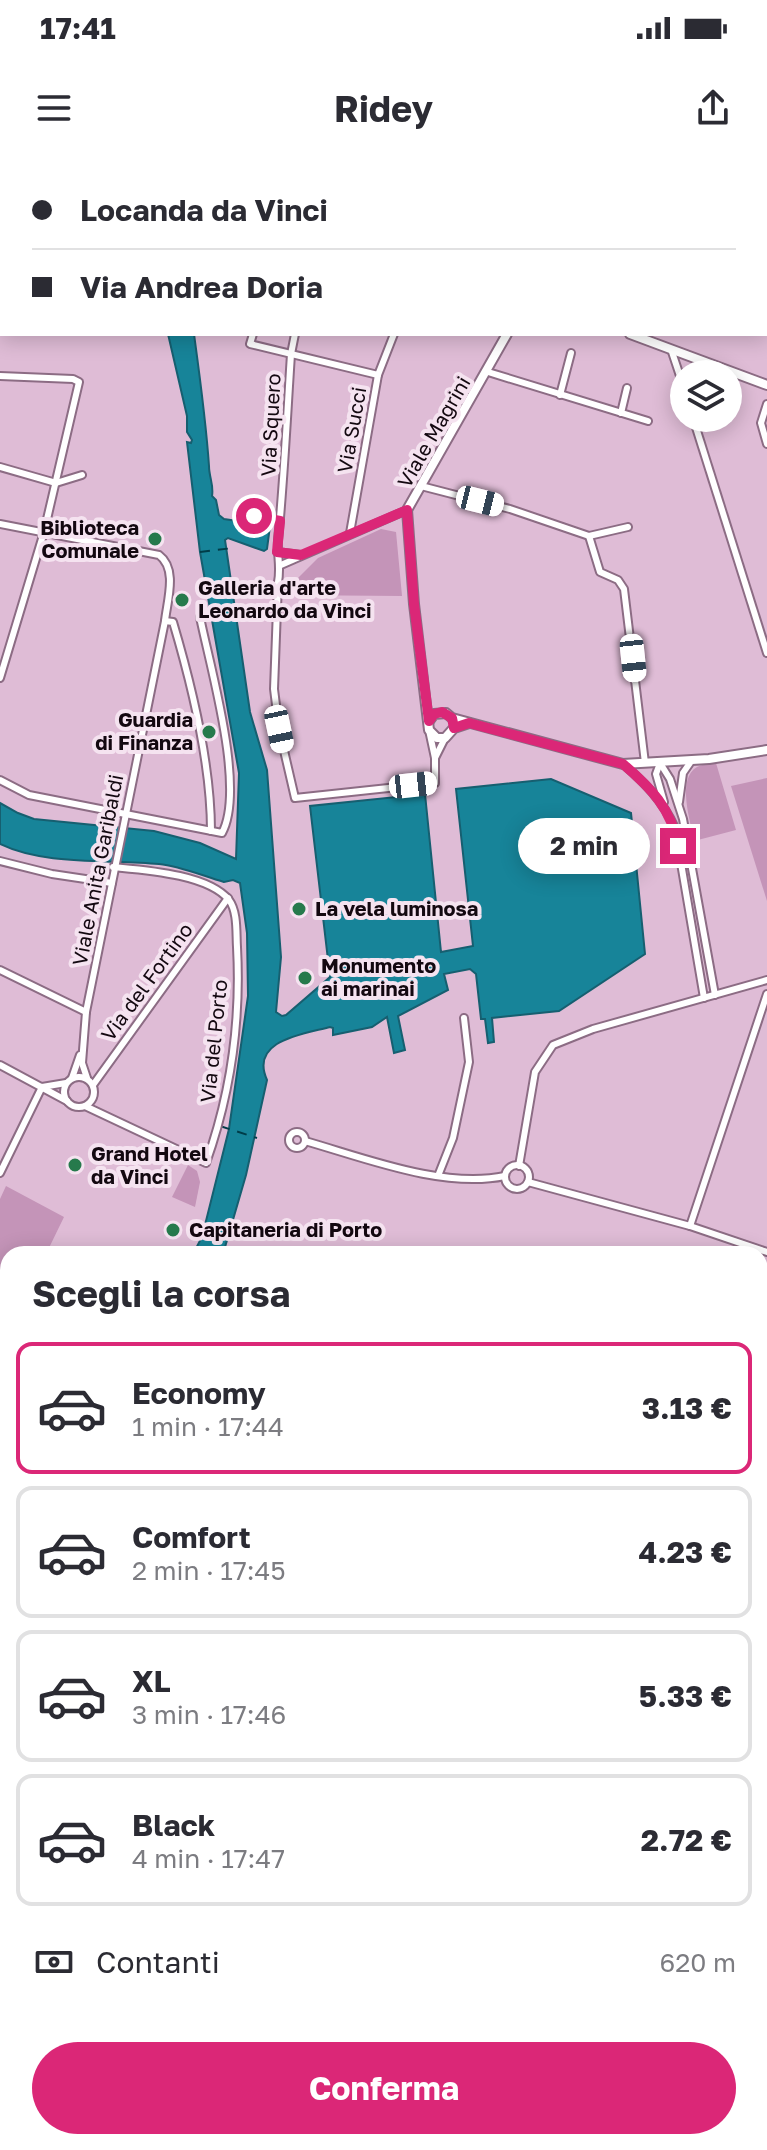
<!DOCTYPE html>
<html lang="it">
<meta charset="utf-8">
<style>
body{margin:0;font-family:"Golos Text",sans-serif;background:#f2f2f3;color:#2b2b33;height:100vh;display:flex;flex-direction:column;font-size:30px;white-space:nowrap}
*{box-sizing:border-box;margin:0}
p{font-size:26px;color:#7c7c81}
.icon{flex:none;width:44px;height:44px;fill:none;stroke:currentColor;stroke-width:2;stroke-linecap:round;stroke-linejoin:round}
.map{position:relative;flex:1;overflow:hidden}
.details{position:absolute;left:0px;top:1086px;width:768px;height:904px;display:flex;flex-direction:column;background:#fff;border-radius:24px 24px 0 0;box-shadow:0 4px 20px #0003}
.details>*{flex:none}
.guide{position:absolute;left:0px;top:0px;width:768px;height:176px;box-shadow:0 4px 20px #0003;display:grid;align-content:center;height:176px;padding:0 32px;background:#fff}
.fabs{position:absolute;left:670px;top:200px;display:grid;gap:16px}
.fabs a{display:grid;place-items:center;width:72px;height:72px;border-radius:50%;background:#fff;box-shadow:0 4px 20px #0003;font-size:40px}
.end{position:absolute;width:36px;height:36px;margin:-18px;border:10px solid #db2777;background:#fff;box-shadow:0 0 0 4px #fff}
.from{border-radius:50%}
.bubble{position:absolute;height:56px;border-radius:28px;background:#fff;box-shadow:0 4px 20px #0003;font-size:26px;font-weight:700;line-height:56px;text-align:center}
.car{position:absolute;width:24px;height:48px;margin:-24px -12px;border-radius:10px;box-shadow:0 0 6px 2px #0007;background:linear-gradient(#fff 24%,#345 0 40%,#fff 0 76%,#345 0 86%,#fff 0)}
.guide b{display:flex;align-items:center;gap:28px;height:76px;font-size:30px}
.guide b+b{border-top:2px solid #e1e1e2}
.guide i{width:20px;height:20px;background:#2b2b33}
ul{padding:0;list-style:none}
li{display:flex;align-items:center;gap:24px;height:132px;margin:0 16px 12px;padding:0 16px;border:4px solid #e1e1e2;border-radius:16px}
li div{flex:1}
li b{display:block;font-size:30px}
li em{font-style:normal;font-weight:700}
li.on{border-color:#db2777}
li>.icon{width:72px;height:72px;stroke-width:1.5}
h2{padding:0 32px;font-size:36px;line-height:96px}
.pay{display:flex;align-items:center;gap:20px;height:88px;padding:0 32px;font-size:30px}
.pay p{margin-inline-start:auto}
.action{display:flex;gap:16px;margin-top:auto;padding:16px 32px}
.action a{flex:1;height:92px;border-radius:48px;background:#db2777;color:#fff;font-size:32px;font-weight:700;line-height:92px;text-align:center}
.status{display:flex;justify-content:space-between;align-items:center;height:56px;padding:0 40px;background:#fff;direction:ltr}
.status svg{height:22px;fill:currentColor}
header{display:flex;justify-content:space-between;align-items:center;height:104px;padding:0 32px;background:#fff;font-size:36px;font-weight:700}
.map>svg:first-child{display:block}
</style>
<div class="status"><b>17:41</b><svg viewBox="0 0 49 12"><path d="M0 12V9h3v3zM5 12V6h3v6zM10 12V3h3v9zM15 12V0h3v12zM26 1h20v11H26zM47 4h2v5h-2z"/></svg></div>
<header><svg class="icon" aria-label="menu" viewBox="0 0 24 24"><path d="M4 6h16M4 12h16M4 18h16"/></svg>Ridey<svg class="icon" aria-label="share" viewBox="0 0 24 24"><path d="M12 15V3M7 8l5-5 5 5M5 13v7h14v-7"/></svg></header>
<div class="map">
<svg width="767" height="1990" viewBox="0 0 767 1990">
<rect width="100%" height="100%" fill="#dfbcd6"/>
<g fill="#c494b8">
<path d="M 381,369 L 396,372 L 402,436 L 281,435 L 318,398 Z"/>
<path d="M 716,603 L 736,670 L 694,681 C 691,662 676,619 697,607 C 703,604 710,604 716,603 Z"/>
<path d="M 767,618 L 767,741 L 731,626 Z"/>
<path d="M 188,1005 L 197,1011 L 200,1022 L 195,1047 L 172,1037 Z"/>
<path d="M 6,1026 L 64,1057 L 46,1094 L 8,1094 L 8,1124 L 0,1120 L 0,1039 Z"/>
</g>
<g fill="#178499" stroke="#165f70" stroke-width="2">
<path d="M 168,174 L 194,174 C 200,218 206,261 209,306 C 209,317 214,325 212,336 L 216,340 L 219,355 L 224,359 L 270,366 L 267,389 L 264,391 L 228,378 L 225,380 L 250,552 L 267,610 L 281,797 L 276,852 L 282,856 L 286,855 L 330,817 L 310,646 L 425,634 L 441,792 L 473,786 L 456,629 L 551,619 L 631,653 L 645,794 L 559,851 L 492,858 L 494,882 L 488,883 L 485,859 L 481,859 L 476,814 L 470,809 L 444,814 L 448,830 L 398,856 L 405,890 L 394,893 L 387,857 L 372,867 L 333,875 L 333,868 L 330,867 C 304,874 249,880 267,920 L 246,1015 L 223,1094 L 193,1094 L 202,1077 L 229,969 L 248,836 L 247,773 L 240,723 L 233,720 L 224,722 C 203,716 180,706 159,704 C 109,699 45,706 0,684 L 0,643 L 18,653 L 34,659 L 154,671 L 200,683 L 236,699 L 239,613 L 200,392 L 187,282 L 191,283 L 192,280 L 187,272 L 187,256 Z"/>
<path d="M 760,1218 L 767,1221 L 767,1990 L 0,1990 L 0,1335 L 8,1341 L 8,1982 L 760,1982 Z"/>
</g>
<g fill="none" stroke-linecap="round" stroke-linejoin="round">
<g stroke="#003c48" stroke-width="2" stroke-dasharray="10 8" stroke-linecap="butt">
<path d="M 200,392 L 233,388"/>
<path d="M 220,966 L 257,978"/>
</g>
<g stroke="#8c6c84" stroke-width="10">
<g id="minor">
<path d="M 76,2 L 77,0"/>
<path d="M 0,41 L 2,42"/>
<path d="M 253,174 L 250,184 L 378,215"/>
<path d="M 295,174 L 291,194 C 287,256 284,318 278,380 C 277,395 281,407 278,422 L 274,529 L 279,569 L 295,638 L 435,623 L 435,598 L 429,570"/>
<path d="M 671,189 L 684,228"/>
<path d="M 488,212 L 648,261"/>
<path d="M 0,216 L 73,219 L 79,222 L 44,372 L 0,518"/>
<path d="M 560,235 L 571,193"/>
<path d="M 767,244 L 761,263 L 767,284"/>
<path d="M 621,253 L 627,228"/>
<path d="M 693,258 L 767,493"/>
<path d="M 0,307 L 56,323 L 82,315"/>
<path d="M 421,326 L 510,349 L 589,376 L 628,367"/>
<path d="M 254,356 L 280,361"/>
<path d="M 0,364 L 159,395 C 178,409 167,441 165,461 L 86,852 L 82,903 L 87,918"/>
<path d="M 350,373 L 378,215 L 394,174"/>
<path d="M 589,376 L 600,412 L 618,420 L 624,429 L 645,603"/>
<path d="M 277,392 L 301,395"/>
<path d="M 281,405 L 407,350"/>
<path d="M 165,461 L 173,462 C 192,526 211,606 211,671"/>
<path d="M 435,598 L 445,578"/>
<path d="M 660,603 L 670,619 L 683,659 L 715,835"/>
<path d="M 660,603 L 656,614 L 664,642"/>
<path d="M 623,604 C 645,623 663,641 675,668 L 704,838"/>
<path d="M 0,620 L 29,635 L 222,673 C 246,629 210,507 200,457"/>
<path d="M 679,642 L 683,613 L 692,600"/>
<path d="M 0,701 L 52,714 L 112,723"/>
<path d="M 0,810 L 86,852"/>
<path d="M 0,905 L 67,941"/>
<circle cx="79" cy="932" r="15"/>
<path d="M 72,918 L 80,895"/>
<path d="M 93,925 L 228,738"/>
<path d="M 42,927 L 66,923"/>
<path d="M 85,946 L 206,1003 C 231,933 241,862 237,787 C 236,773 238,752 229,740 C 208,714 144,710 113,707"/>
<circle cx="297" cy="980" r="8"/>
<path d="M 305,981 C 365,998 443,1029 505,1016"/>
<circle cx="517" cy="1017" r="12"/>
<path d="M 519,1006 L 535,912 L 553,885 L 593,869 L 767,820"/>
<path d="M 0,1013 L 42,927"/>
<path d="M 438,1016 L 453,978 L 469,902 L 464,858"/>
<path d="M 528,1022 L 690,1066 L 767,1092"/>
<path d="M 690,1066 L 767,834"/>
<path d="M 0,1144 L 8,1149"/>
</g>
</g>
<g stroke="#8c6c84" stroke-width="12">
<g id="tertiary">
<path d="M 258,0 L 262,2"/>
<path d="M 596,2 L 596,0"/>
<path d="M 616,2 L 616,0"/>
<path d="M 630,174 L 767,225"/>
<path d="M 429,561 L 434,554 L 446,553 L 452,558 L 623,604 L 709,599 L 767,590"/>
<path d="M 469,563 L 454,568 L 445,578 L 437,578 L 429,570 L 414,444 L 407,350 L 507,174"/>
</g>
</g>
<use href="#minor" stroke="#fff" stroke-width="6"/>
<use href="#tertiary" stroke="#fff" stroke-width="8"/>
<g stroke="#685363" stroke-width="5">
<g id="rail">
<path d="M 682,0 L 685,2"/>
<path d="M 766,63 L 767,64"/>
</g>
</g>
<use href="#rail" stroke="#f5e3f0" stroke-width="2" stroke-dasharray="6" stroke-linecap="butt"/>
</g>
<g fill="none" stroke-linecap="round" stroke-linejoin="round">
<path stroke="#db2777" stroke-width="10" d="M 254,356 L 280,361 L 277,392 L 301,395 L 407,350 L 414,444 L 429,561 L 434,554 L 442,552 L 452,558 L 454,568 L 469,563 L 623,604 C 650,627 672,649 678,686"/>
</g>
<g fill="#267a4c" stroke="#f5e3f0" stroke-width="3">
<circle cx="155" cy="379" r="8"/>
<circle cx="182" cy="440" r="8"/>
<circle cx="209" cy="572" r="8"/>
<circle cx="299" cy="749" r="8"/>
<circle cx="305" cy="818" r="8"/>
<circle cx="75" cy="1005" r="8"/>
<circle cx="173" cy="1070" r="8"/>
</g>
<g text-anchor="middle" stroke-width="8" stroke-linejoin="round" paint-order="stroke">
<g font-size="20" fill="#130810" stroke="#f5e3f0">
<text transform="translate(271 265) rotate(-87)" y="7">Via Squero</text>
<text transform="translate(352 270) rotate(-80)" y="7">Via Succi</text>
<text transform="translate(434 272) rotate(-60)" y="7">Viale Magrini</text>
<text transform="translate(98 710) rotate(-79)" y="7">Viale Anita Garibaldi</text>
<text transform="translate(147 822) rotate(-54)" y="7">Via del Fortino</text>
<text transform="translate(214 881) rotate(-84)" y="7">Via del Porto</text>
</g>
<g font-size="20" font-weight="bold" fill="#130810" stroke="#f5e3f0" text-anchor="start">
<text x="139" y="375" text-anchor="end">Biblioteca<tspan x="139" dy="23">Comunale</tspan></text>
<text x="198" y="435">Galleria d'arte<tspan x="198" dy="23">Leonardo da Vinci</tspan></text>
<text x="193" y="567" text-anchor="end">Guardia<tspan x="193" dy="23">di Finanza</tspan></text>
<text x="315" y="756">La vela luminosa</text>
<text x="321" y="813">Monumento<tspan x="321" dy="23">ai marinai</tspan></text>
<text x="91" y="1001">Grand Hotel<tspan x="91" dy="23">da Vinci</tspan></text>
<text x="189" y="1077">Capitaneria di Porto</text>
</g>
</g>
</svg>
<div class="fabs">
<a><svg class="icon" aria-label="layers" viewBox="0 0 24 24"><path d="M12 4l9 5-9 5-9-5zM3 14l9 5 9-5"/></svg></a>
</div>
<i class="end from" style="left:254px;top:356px"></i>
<i class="end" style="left:678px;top:686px"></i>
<div class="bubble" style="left:518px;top:658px;width:132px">2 min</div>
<i class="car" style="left:480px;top:341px;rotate:104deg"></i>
<i class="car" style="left:633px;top:498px;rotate:174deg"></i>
<i class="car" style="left:279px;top:569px;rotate:168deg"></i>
<i class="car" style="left:413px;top:625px;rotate:84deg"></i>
<div class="guide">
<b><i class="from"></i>Locanda da Vinci</b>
<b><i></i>Via Andrea Doria</b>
</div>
<section class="details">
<h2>Scegli la corsa</h2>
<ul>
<li class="on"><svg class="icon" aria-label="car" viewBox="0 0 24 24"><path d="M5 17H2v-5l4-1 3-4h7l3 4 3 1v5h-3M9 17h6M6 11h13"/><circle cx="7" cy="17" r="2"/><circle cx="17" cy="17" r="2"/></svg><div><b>Economy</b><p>1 min · 17:44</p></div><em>3.13 €</em></li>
<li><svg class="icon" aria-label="car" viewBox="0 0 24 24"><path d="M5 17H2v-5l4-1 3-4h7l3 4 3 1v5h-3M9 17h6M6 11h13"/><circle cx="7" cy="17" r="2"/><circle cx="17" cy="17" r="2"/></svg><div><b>Comfort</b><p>2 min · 17:45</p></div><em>4.23 €</em></li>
<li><svg class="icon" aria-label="car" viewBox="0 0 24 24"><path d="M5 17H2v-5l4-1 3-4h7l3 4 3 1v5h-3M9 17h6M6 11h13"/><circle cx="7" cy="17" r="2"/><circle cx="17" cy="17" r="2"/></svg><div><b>XL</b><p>3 min · 17:46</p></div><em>5.33 €</em></li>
<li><svg class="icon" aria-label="car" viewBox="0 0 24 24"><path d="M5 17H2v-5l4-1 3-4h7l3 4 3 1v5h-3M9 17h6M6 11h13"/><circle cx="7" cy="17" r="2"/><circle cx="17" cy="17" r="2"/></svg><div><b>Black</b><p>4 min · 17:47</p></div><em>2.72 €</em></li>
</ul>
<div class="pay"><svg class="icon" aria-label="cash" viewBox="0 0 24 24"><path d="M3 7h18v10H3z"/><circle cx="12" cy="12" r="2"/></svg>Contanti<p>620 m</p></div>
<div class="action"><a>Conferma</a></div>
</section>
</div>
